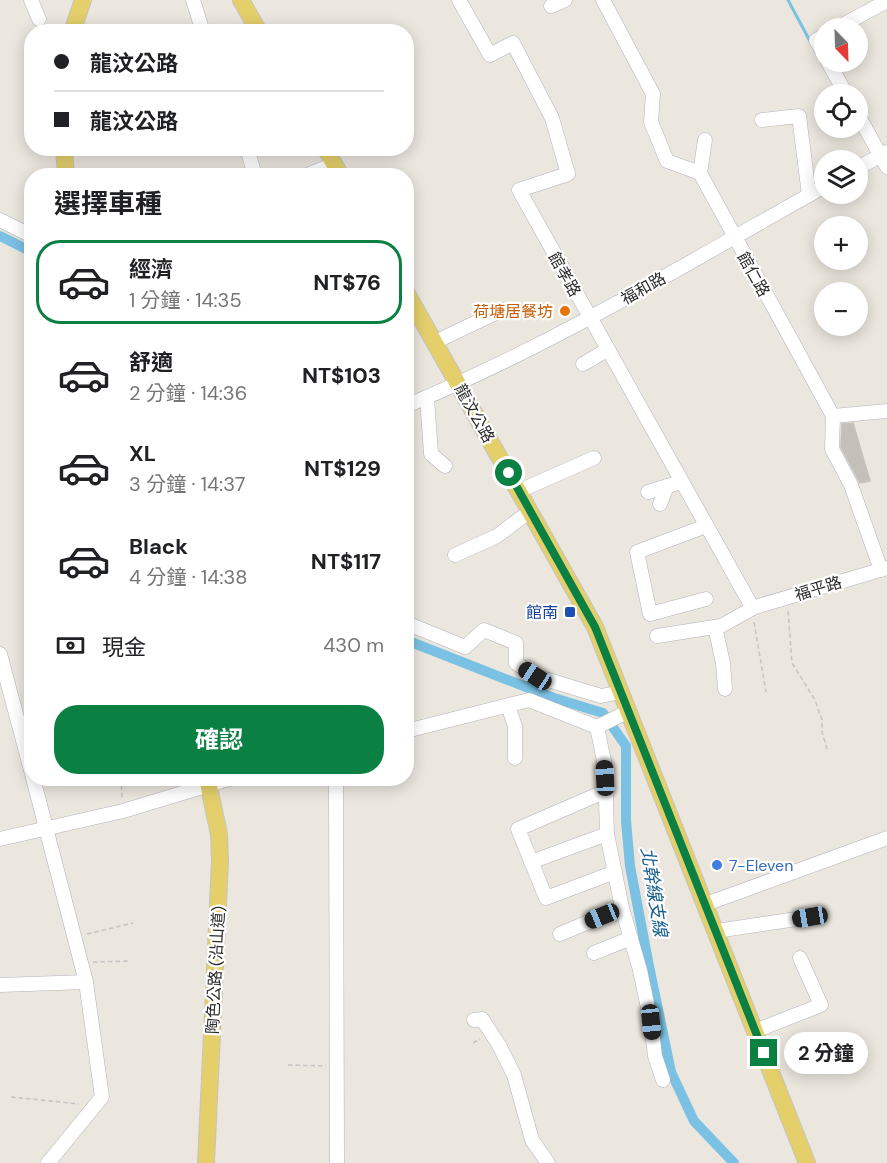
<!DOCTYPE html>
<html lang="zh-TW">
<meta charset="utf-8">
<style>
body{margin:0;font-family:"DM Sans","Noto Sans TC",sans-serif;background:#f2f2f2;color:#202124;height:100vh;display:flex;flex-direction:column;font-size:22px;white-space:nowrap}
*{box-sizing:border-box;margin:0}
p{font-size:20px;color:#757577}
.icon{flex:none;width:33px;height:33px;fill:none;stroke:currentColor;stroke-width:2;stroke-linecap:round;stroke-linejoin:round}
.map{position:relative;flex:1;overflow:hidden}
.details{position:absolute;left:24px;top:168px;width:390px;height:618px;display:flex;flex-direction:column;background:#fff;border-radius:24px;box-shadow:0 3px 15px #0003}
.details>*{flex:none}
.banner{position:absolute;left:24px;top:24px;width:390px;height:132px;border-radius:24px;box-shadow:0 3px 15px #0003;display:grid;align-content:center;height:132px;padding:0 30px;background:#fff}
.needle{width:39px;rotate:157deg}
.buttons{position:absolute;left:814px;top:18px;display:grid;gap:12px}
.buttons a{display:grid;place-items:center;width:54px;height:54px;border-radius:50%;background:#fff;box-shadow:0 3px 15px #0003;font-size:30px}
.end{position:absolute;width:27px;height:27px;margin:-14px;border:8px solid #0b8043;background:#fff;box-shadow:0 0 0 3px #fff}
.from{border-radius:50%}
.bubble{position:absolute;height:42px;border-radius:21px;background:#fff;box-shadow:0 3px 15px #0003;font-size:20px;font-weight:700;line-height:42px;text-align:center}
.car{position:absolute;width:18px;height:36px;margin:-18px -9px;border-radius:8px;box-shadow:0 0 4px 2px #0007;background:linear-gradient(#222 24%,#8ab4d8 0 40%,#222 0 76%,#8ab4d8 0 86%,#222 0)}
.banner b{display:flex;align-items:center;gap:21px;height:57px;font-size:22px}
.banner b+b{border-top:2px solid #e0e0e0}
.banner i{width:15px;height:15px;background:#202124}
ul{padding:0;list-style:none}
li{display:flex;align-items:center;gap:18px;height:84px;margin:0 12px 9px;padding:0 18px;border:3px solid transparent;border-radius:24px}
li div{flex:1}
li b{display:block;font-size:22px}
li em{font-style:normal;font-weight:700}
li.current{border-color:#0b8043}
li>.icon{width:54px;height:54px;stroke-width:1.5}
h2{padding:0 30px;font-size:27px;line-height:72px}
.pay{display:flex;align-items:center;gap:15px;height:66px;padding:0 30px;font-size:22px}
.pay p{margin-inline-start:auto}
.action{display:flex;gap:12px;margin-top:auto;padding:12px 30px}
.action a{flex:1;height:69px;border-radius:24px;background:#0b8043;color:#fff;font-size:24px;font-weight:700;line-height:69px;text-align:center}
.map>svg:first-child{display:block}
</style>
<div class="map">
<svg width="887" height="1163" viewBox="0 0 887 1163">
<rect width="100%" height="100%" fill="#ebe6de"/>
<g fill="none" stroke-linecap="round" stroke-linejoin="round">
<path stroke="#7bc1e3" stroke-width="3" d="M 788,0 L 811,43"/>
<g stroke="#7bc1e3" stroke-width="10">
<path d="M 0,236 L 32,252"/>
<path d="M 406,640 L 554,698 L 603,713 L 626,746 L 626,821 L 630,866 L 649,966 L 671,1072 L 694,1121 L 734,1163"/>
</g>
</g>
<path fill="#c4c0b9" stroke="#c6c2b8" stroke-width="1.5" d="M 853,423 L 870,481 L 860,483 L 841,447 L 842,424 Z"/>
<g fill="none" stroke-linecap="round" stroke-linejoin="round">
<g stroke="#b1b3bd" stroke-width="15">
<g id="minor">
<path d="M 31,0 L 39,19"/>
<path d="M 193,0 L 203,32"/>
<path d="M 459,0 L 490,55 L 513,43 L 552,118 L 568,174 L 519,190 L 751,605 L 755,607 L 887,568"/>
<path d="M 603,0 L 653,94 L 651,122 L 667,161 L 700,173 L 833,416 L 832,449 L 851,485 L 881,570"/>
<path d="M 551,6 L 565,0"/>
<path d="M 837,28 L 887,1"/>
<path d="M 825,35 L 816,40 L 825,56"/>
<path d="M 828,62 L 846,94"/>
<path d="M 858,115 L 887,167"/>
<path d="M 762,120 L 799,116 L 809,195"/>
<path d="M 247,148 L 255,176"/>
<path d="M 858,168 L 887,152"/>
<path d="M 700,173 L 705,140"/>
<path d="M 305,176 L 334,164"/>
<path d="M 0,220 L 32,236"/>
<path d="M 435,342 L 502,310"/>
<path d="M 583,364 L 607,350"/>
<path d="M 427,398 L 431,454 L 445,466"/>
<path d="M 406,406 C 552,345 688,263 825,186"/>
<path d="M 833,416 L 887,411"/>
<path d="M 519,491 L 594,458"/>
<path d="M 648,492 L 681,482"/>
<path d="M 660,504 L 667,486"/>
<path d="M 455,555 L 497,536 L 530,511"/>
<path d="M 706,599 L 650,614 L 637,552 L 706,526"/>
<path d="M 406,623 L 465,647 L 484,630 L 516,643 L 516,663 L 535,676 L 601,696 L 621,692"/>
<path d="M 715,627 L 723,663 L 725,689"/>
<path d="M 657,636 L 721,626 L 755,607"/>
<path d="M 0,654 L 32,774"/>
<path d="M 508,706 L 515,726 L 515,758"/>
<path d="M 597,727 L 605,766 L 607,834 L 622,908 L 640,970 L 651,1022 L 655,1056 L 663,1080"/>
<path d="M 406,731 L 529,700 L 597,727 L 629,711"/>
<path d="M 33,778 L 86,982 L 102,1097 L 48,1163"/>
<path d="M 336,778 L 337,1163"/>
<path d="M 606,791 L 518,829 L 546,898 L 615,872"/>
<path d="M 0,839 L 123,811 L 232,778"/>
<path d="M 531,862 L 607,834"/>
<path d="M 706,904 L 887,838"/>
<path d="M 716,931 L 810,917"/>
<path d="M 560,934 L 622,908"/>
<path d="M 594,953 L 631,938"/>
<path d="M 0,985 L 86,982"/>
<path d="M 474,1020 L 482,1019 L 499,1045 L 514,1075 L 532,1140 L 548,1163"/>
<path d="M 755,1031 L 821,1005 L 800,958"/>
</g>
</g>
<g stroke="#c4c4c4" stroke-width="18">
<g id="major">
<path d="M 241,0 L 259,32"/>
<path d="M 72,32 L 83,0"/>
<path d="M 64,148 L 66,176"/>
<path d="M 325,148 L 341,176"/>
<path d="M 406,292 L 595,627 L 807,1163"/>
<path d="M 206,1163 L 220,861 L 219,834 L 207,778"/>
</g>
</g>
<g stroke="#c4c4c4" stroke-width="1.5" stroke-dasharray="4.5 3" stroke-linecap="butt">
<path d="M 788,611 L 792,663 L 815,700 L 822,720 L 822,732 L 827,749"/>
<path d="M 754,622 L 766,692"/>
<path d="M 121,778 L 122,799"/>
<path d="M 87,934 L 133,923"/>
<path d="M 93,962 L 130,961"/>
<path d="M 473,1043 L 480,1039"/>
<path d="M 288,1065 L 326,1066"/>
<path d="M 11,1097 L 79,1104"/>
</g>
<use href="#minor" stroke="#fff" stroke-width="14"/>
<use href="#major" stroke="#e4cf6b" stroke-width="16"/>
</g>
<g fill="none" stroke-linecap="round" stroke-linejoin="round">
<path stroke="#0b8043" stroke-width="8" d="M 509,473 L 595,627 L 764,1053"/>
</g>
<circle fill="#e8710a" stroke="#fff" stroke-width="2" cx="565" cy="311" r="6"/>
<rect fill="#1a4fb4" stroke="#fff" stroke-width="2" x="564" y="606" width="12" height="12" rx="3"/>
<circle fill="#3f7fe0" stroke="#fff" stroke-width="2" cx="717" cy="865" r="6"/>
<g text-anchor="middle" stroke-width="4.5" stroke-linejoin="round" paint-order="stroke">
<g font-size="16" fill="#2b2b2b" stroke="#fff">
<text transform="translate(565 274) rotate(61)" y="6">館孝路</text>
<text transform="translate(754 274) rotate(61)" y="6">館仁路</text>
<text transform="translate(643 288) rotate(-29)" y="6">福和路</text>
<text transform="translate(475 413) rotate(61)" y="6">龍汶公路</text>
<text transform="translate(818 588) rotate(-17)" y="6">福平路</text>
<text transform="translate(215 970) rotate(-87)" y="6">陶色公路 (沿山道)</text>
</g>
<g font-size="16" fill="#c56008" stroke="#fff" text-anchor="end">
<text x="553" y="317">荷塘居餐坊</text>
</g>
<g font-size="16" fill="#164399" stroke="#fff" text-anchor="end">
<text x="558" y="618">館南</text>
</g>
<g font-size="16" fill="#366cbe" stroke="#fff" text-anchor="start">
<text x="729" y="871">7-Eleven</text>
</g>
<g font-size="18" font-style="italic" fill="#1a608f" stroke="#fff">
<text transform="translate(654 892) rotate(81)" y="6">北幹線支線</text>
</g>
</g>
</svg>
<div class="buttons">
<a><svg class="needle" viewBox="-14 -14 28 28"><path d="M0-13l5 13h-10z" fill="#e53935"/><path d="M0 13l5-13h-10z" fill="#757577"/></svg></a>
<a><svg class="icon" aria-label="locate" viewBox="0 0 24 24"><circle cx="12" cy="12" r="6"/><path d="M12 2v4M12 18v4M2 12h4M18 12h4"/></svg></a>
<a><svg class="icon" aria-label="layers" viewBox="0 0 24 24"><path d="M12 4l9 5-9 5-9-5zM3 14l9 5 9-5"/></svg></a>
<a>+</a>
<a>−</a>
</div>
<i class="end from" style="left:509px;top:473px"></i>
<i class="end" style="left:764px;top:1053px"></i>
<div class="bubble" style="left:784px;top:1032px;width:84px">2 分鐘</div>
<i class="car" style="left:535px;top:676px;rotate:303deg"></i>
<i class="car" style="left:605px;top:778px;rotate:357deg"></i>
<i class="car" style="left:602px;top:916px;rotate:248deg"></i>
<i class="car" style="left:810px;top:917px;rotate:261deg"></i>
<i class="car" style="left:651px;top:1022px;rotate:174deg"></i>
<div class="banner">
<b><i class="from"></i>龍汶公路</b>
<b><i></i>龍汶公路</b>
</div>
<section class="details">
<h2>選擇車種</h2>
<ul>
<li class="current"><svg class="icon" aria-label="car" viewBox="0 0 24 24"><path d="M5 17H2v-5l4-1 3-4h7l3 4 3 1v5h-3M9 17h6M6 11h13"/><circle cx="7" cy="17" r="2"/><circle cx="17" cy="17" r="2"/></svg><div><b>經濟</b><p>1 分鐘 · 14:35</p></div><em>NT$76</em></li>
<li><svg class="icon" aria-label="car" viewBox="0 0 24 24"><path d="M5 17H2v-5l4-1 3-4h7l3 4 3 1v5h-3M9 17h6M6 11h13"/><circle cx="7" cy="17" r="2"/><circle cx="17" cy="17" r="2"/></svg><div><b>舒適</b><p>2 分鐘 · 14:36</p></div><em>NT$103</em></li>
<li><svg class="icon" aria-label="car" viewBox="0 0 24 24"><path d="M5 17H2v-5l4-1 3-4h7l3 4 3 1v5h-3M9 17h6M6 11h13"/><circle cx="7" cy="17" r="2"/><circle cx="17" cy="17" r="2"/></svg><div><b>XL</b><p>3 分鐘 · 14:37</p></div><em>NT$129</em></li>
<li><svg class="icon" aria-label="car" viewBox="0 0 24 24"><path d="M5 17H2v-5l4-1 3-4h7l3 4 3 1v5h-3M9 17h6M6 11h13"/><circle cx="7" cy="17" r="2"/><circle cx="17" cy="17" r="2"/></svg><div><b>Black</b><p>4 分鐘 · 14:38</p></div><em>NT$117</em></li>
</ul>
<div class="pay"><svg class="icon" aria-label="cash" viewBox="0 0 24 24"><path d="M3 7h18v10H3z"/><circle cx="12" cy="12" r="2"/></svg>現金<p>430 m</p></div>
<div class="action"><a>確認</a></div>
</section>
</div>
